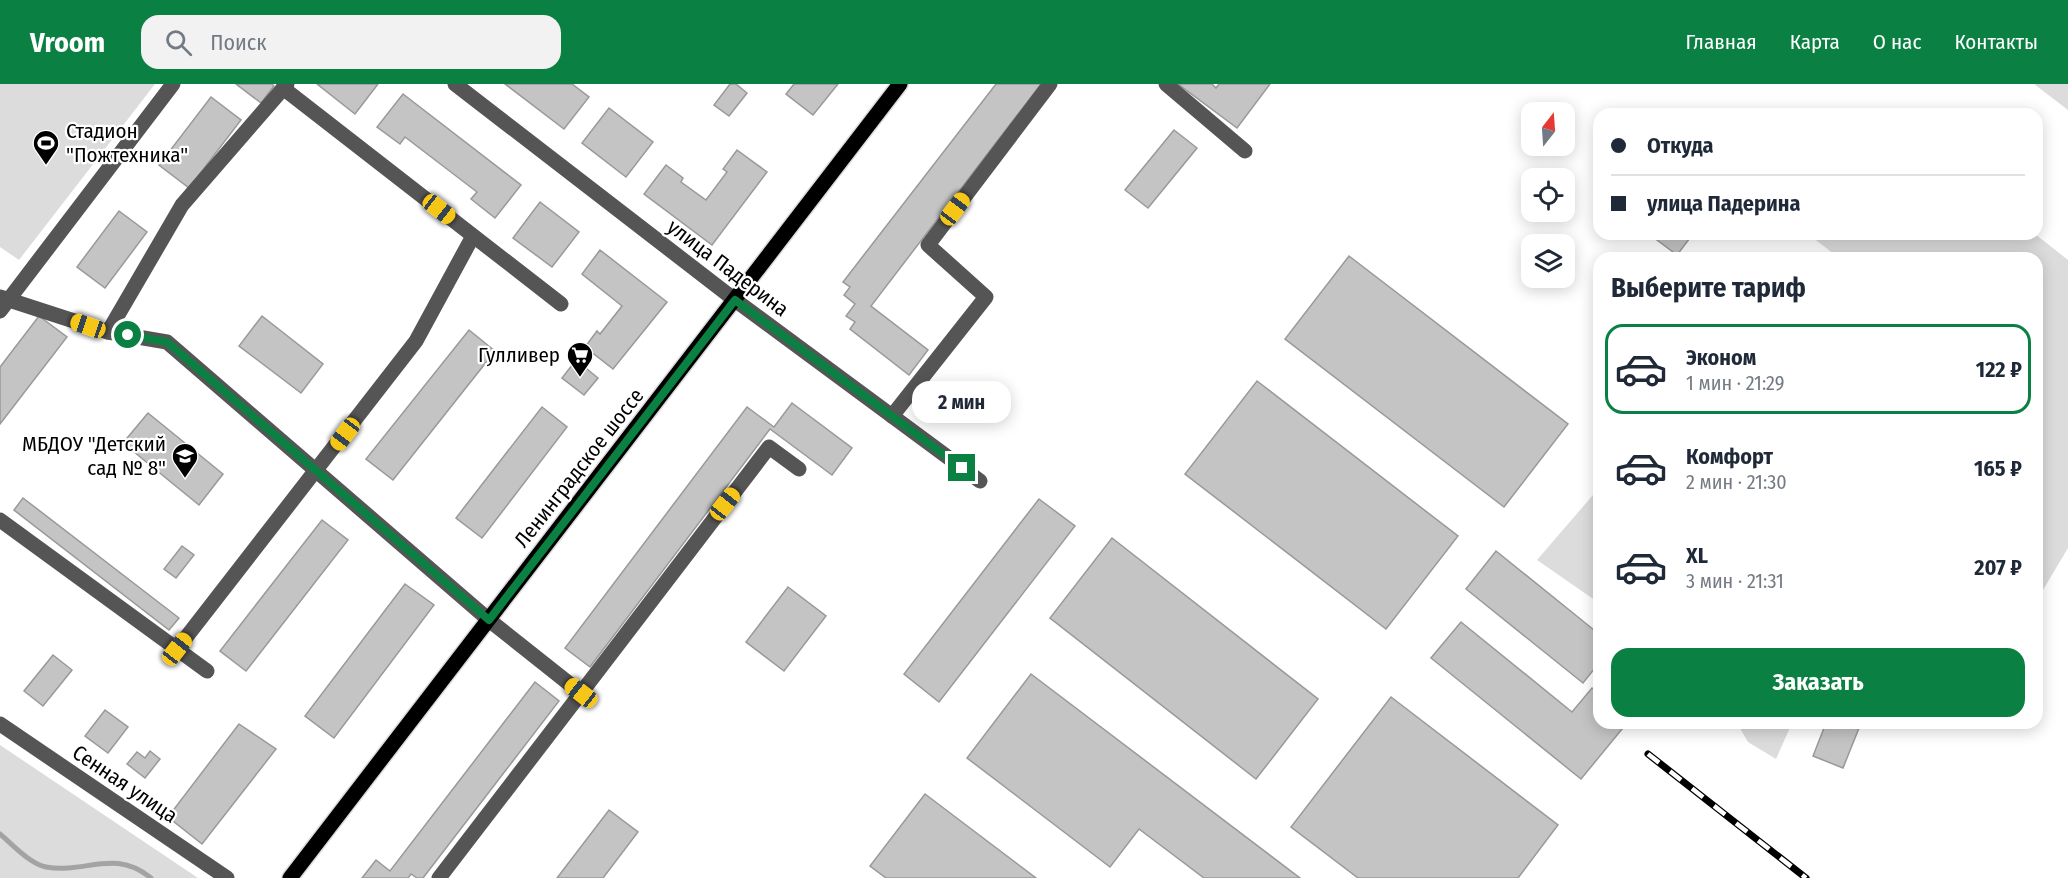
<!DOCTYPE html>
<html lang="ru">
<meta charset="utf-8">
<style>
body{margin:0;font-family:"Fira Sans Condensed",sans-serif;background:#f2f2f3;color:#1f2937;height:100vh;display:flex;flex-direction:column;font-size:22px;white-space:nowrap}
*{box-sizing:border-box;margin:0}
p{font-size:20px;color:#747a83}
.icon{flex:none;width:33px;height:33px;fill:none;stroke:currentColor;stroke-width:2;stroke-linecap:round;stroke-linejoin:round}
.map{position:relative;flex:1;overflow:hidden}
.side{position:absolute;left:1593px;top:168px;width:450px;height:477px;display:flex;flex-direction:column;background:#fff;border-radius:18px;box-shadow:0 3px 15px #0003}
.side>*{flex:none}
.guide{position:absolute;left:1593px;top:24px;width:450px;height:132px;border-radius:18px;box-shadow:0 3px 15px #0003;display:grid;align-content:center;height:132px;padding:0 18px;background:#fff}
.needle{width:39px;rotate:17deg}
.tools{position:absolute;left:1521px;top:18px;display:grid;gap:12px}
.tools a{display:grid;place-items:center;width:54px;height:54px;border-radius:12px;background:#fff;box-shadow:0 3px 15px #0003;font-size:30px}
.end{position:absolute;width:27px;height:27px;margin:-14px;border:8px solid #0b8043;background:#fff;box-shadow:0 0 0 3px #fff}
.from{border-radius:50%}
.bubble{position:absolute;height:42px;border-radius:18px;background:#fff;box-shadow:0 3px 15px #0003;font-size:20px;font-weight:700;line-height:42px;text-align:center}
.car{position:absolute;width:18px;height:36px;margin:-18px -9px;border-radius:8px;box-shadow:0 0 4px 2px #0007;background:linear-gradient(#f5c518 24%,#345 0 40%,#f5c518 0 76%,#345 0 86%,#f5c518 0)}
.guide b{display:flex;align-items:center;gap:21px;height:57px;font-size:22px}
.guide b+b{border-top:2px solid #e0e1e3}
.guide i{width:15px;height:15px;background:#1f2937}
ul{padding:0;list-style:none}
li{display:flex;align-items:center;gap:18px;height:90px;margin:0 12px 9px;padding:0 6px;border:3px solid transparent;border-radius:18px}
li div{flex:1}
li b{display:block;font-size:22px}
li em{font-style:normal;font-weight:700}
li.on{border-color:#0b8043}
li>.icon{width:54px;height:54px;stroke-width:1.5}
h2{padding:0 18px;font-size:27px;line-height:72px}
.primary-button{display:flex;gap:12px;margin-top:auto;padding:12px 18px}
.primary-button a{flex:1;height:69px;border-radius:18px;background:#0b8043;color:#fff;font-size:24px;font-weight:700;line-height:69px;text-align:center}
header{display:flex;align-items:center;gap:36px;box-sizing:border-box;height:84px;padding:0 30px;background:#0b8043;color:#fff}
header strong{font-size:28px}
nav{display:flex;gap:33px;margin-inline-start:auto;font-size:21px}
.search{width:420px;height:54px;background:#f2f2f3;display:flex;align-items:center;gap:15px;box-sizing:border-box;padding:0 21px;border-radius:18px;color:#747a83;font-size:22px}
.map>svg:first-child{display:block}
</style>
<header>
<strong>Vroom</strong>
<div class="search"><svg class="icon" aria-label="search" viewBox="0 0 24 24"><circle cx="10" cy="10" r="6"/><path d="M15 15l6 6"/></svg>Поиск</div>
<nav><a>Главная</a><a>Карта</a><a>О нас</a><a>Контакты</a></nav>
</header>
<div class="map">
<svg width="2068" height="794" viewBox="0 0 2068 794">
<rect width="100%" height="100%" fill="#fff"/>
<g fill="#dcdcdc">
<path d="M 0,0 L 155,0 L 19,176 L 0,163 Z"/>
<path d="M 2034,0 L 2068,0 L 2068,26 Z"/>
<path d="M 1808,150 L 2035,150 L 2068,176 L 2068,464 L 2037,516 L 2037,174 L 1839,174 Z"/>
<path d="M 1599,404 L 1599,519 L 1537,476 Z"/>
<path d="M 1737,639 L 1792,639 L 1776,675 L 1748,658 Z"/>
<path d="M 0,661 L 198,794 L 0,794 Z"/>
</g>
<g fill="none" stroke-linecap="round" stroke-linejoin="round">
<path stroke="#a3a3a3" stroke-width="5" d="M 0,750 C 12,760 30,780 46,783 C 86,790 114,764 151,794"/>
</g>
<g fill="#c4c4c4" stroke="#999" stroke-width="1.5">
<path d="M 236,0 L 272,0 L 274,2 L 261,19 Z"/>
<path d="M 317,0 L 378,0 L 355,30 Z"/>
<path d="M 505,0 L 572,0 L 589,13 L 564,45 Z"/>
<path d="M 730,0 L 736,0 L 747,9 L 729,32 L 714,21 Z"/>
<path d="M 794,0 L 838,0 L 813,31 L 786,10 Z"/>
<path d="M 996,0 L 1041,0 L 871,222 L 928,266 L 909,291 L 850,245 L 855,238 L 846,232 L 855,220 L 844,211 L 850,203 L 843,198 Z"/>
<path d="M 1178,0 L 1212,0 L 1216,4 L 1219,0 L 1270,0 L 1237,44 Z"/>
<path d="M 403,10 L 521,101 L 495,134 L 471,115 L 477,108 L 405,53 L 400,60 L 377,43 Z"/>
<path d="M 211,13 L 241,36 L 189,104 L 159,81 Z"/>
<path d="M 609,24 L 653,58 L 626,93 L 582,59 Z"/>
<path d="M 1174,46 L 1197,64 L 1148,124 L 1125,106 Z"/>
<path d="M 737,66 L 767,88 L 712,161 L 644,110 L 666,81 L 683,94 L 681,98 L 706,116 L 727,88 L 723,85 Z"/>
<path d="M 540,118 L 579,148 L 552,183 L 513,154 Z"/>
<path d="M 119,127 L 147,148 L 105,204 L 77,183 Z"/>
<path d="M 1649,150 L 1693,150 L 1677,171 Z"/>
<path d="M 600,166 L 667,218 L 613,285 L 585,263 L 597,247 L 600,250 L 622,222 L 582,190 Z"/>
<path d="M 1349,172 L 1568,340 L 1504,423 L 1285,255 Z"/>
<path d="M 39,232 L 67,253 L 0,340 L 0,283 Z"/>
<path d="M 262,232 L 323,280 L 301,309 L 239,262 Z"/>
<path d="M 469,246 L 495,267 L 393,396 L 366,375 Z"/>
<path d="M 576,276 L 598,294 L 584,311 L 562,294 Z"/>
<path d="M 1257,297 L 1458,452 L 1386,545 L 1185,390 Z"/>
<path d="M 792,319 L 852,364 L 832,391 L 770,345 L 590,583 L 565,564 L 747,323 L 774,343 Z"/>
<path d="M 542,323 L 567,343 L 482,454 L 456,434 Z"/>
<path d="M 148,329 L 223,390 L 199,421 L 123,359 Z"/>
<path d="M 23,414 L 179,534 L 169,546 L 14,426 Z"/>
<path d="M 1039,415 L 1075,442 L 939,618 L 904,590 Z"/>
<path d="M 322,436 L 348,456 L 246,587 L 220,567 Z"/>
<path d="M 1112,454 L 1318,615 L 1256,695 L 1050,534 Z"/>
<path d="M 182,462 L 194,471 L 176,494 L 164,485 Z"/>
<path d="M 1496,467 L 1599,550 L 1599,579 L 1583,599 L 1466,505 Z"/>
<path d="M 405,500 L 434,521 L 334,654 L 305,632 Z"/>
<path d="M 788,503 L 826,532 L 784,587 L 746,558 Z"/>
<path d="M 1461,538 L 1572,628 L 1592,604 L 1599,610 L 1599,639 L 1627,639 L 1581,695 L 1431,574 Z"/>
<path d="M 53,571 L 72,586 L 43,622 L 24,607 Z"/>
<path d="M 1031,590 L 1300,794 L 1204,794 L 1139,745 L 1110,783 L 967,674 Z"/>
<path d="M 535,598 L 559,617 L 423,794 L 417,794 L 411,790 L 408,794 L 362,794 L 376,776 L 390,787 Z"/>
<path d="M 1391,613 L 1558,741 L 1518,794 L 1358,794 L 1291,743 Z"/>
<path d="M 105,626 L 128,643 L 108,669 L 85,652 Z"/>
<path d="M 1826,639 L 1861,639 L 1843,684 L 1813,672 Z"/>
<path d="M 239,640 L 276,665 L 202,760 L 168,733 Z"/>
<path d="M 150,667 L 160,675 L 145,694 L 127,680 L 137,668 L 145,674 Z"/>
<path d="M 925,710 L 1036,794 L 886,794 L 870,782 Z"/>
<path d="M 609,726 L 638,748 L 603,794 L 557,794 Z"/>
</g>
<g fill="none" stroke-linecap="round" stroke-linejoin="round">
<g stroke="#dbdbdb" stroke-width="18">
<path id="major" d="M 290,794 L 900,0"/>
</g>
<g stroke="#555" stroke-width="15">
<path d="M 455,0 L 735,216 L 980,397"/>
<path d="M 1166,0 L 1245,67"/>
<path d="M 283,4 L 561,220"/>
<path d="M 0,213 L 108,248 L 167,258 L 489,536 L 581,609 L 439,794"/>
<path d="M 0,227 L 173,0"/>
<path d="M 108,248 L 182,121 L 287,0"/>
<path d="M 892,332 L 986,213 L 928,161 L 1050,0"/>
<path d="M 0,436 L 207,587"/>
<path d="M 177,565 L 416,257 L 473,152"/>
<path d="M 581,609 L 769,363 L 799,385"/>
<path d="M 0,640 L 227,794"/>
</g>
<use href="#major" stroke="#000" stroke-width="15"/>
<g stroke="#000" stroke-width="7">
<path id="rail" d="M 1648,670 L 1806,794"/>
</g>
<use href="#rail" stroke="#fff" stroke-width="4.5" stroke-dasharray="14" stroke-linecap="butt"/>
</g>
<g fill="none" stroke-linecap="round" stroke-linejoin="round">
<path stroke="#0b8043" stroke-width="8" d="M 128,251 L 167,258 L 489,536 L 735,216 L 962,384"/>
</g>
<defs>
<g id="stadium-pin" transform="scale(1.35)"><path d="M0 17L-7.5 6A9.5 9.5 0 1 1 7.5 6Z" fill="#000" stroke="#fff"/><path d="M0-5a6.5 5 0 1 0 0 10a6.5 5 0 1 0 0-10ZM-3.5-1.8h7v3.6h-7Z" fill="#fff"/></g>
<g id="supermarket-pin" transform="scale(1.35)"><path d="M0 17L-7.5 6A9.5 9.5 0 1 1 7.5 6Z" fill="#000" stroke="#fff"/><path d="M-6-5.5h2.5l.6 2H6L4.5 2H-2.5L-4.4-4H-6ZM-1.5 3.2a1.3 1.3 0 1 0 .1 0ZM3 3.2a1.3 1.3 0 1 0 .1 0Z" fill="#fff"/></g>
<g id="school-pin" transform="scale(1.35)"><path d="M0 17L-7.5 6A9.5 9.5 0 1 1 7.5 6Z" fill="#000" stroke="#fff"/><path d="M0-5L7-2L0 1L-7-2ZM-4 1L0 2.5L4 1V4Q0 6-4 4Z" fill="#fff"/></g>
</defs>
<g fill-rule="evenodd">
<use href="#stadium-pin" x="46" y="59"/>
<use href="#supermarket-pin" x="580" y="271"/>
<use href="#school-pin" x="185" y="372"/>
</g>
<g text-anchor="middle" stroke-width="4.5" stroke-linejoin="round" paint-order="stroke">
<g font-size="21" fill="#000" stroke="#fff" text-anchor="end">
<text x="66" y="54" text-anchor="start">Стадион<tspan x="66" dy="24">"Пожтехника"</tspan></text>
<text x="560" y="278">Гулливер</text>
<text x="166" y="367">МБДОУ "Детский<tspan x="166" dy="24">сад № 8"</tspan></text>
</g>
<g font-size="21" fill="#000" stroke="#fff">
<text transform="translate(728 184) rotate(37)" y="7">улица Падерина</text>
<text transform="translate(579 384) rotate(-52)" y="7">Ленинградское шоссе</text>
<text transform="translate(125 700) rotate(34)" y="7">Сенная улица</text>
</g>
</g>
</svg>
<div class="tools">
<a><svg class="needle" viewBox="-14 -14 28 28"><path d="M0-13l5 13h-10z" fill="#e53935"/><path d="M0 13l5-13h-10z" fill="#747a83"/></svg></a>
<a><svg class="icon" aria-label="locate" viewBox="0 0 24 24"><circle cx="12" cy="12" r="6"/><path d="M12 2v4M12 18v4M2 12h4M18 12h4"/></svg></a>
<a><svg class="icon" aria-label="layers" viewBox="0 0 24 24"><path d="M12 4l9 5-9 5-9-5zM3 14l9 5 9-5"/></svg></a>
</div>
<i class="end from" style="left:128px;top:251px"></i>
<i class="end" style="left:962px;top:384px"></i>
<div class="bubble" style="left:912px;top:297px;width:99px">2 мин</div>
<i class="car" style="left:439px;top:125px;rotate:128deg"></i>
<i class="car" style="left:955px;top:125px;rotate:37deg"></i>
<i class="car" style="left:88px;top:242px;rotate:289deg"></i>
<i class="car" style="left:345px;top:350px;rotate:217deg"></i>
<i class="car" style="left:725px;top:420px;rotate:38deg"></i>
<i class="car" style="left:177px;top:565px;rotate:38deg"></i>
<i class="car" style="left:581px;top:609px;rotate:308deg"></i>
<div class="guide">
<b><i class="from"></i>Откуда</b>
<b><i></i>улица Падерина</b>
</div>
<section class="side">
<h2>Выберите тариф</h2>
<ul>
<li class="on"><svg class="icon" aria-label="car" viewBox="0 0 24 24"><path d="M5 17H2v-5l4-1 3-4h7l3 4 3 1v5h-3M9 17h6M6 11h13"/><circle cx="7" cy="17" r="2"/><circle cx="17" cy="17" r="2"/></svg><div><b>Эконом</b><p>1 мин · 21:29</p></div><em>122 ₽</em></li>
<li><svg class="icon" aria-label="car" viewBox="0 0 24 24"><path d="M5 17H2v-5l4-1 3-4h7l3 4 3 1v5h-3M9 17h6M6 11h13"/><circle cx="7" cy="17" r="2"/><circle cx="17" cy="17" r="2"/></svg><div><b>Комфорт</b><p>2 мин · 21:30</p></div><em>165 ₽</em></li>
<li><svg class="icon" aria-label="car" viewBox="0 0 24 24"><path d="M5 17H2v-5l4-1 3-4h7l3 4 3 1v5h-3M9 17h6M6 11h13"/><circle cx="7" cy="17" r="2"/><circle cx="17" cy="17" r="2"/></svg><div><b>XL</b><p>3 мин · 21:31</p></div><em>207 ₽</em></li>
</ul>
<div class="primary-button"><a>Заказать</a></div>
</section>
</div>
